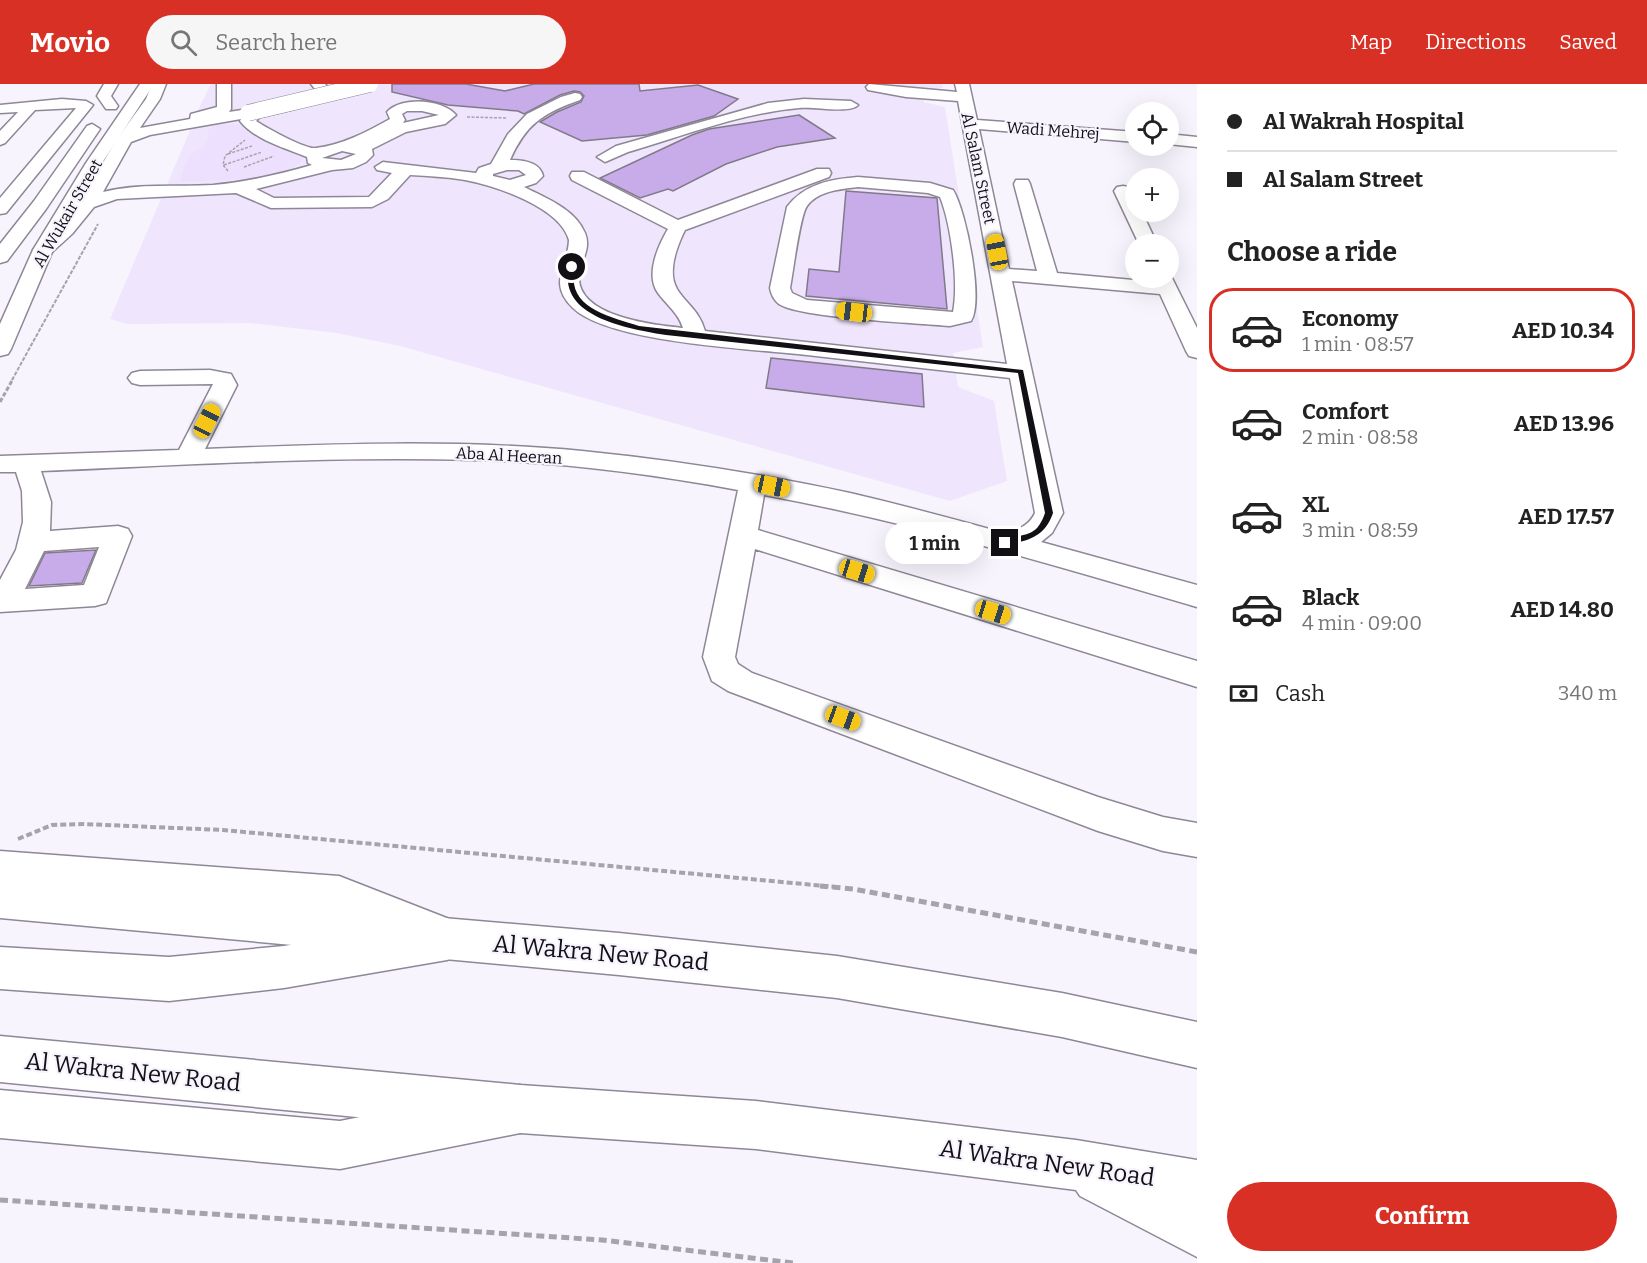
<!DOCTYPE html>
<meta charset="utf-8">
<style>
body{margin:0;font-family:Bitter,serif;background:#f6f6f6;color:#222;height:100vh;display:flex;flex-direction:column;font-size:22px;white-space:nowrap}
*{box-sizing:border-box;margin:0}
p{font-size:20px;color:#767676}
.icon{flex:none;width:33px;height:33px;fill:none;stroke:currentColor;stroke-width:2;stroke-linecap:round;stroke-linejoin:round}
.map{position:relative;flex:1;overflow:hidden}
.details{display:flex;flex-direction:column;background:#fff;width:450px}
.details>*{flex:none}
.hud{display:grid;align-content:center;height:132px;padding:0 30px;background:#fff}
.fabs{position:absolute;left:1125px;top:18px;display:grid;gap:12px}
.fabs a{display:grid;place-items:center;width:54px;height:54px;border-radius:50%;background:#fff;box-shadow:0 6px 24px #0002;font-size:30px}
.end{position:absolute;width:27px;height:27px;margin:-14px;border:8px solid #120f15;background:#fff;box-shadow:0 0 0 3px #fff}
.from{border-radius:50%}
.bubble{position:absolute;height:42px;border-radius:21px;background:#fff;box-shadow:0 6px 24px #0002;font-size:20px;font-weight:700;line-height:42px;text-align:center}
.car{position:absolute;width:18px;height:36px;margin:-18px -9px;border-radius:8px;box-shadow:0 0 4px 2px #0007;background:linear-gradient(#f5c518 24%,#345 0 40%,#f5c518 0 76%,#345 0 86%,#f5c518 0)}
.hud b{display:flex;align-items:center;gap:21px;height:57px;font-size:22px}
.hud b+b{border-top:2px solid #e0e0e0}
.hud i{width:15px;height:15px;background:#222}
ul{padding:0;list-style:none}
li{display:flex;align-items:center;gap:18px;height:84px;margin:0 12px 9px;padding:0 18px;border:3px solid transparent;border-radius:24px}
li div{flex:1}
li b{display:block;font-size:22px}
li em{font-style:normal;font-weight:700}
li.on{border-color:#d93025}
li>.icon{width:54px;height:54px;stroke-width:1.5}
h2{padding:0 30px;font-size:27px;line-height:72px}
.pay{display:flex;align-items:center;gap:15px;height:66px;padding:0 30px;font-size:22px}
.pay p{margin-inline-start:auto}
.primary-button{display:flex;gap:12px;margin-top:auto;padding:12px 30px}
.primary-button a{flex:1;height:69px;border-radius:36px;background:#d93025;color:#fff;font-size:24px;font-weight:700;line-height:69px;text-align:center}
header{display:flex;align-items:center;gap:36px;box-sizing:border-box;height:84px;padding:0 30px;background:#d93025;color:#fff}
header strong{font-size:28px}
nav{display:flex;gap:33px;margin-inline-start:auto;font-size:21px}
.search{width:420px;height:54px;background:#f6f6f6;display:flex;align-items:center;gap:15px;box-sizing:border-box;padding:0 21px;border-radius:33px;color:#767676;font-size:22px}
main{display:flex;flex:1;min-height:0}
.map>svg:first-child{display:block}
</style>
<header>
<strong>Movio</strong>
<div class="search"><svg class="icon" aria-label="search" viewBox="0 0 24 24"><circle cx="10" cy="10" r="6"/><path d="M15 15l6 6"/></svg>Search here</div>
<nav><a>Map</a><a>Directions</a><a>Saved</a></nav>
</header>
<main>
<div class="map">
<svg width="1197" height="1179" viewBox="0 0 1197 1179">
<rect width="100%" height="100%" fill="#f8f4fe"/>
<path fill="#efe5fc" d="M 211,0 L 942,0 L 943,4 L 923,6 L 924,18 L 945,23 L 983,263 L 953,269 L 958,303 L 994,317 L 1007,397 L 950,417 L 400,262 L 337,249 L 250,239 L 127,240 L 110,235 L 191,44 L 214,39 L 196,30 Z"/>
<path fill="#ede0fe" d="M 218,40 L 244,41 L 258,51 L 305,72 C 293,98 205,97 180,97 C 182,90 184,81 188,75 C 197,61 210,67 208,45 Z"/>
<g fill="#c8abe9" stroke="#807a88" stroke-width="1.5">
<path d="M 392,0 L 466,0 L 505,7 L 534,0 L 639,0 L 640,7 L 698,1 L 738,15 L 714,32 L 647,51 L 582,57 L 540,38 L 557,28 L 581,18 L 584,12 L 580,8 L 574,7 L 560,11 L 524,30 L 518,27 L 448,21 L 392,8 Z"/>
<path d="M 799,31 L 835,54 L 777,63 L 726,80 L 673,107 L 668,105 L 640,114 L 600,94 L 692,51 L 709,45 Z"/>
<path d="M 846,107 L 937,114 L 947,225 L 806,212 L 809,185 L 839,188 Z"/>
<path d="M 771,274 L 922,290 L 924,323 L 766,304 Z"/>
<path d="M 96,466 L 82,499 L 29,502 L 45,469 Z"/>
</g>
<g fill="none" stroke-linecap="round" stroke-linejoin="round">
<g stroke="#8e8796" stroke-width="3">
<g id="minor">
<path d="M 104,0 L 118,0 L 111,12 L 118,22 L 116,25 L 106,25 L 97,12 Z"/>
<path d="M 152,0 L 166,0 L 160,15 L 140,44 L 190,35 L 191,30 L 217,23 L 217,0 L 231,0 L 231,25 L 229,28 L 248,25 L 253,26 L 289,18 L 294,19 L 296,22 L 294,25 L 260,33 L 256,37 C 265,43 306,66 316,64 C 342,61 367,48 390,35 L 387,28 C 401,12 443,15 456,31 L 445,40 L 406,48 L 372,65 L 373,71 L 366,78 L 353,84 L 332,86 L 256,105 L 274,114 L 369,113 L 392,89 L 377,86 L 375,83 L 383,78 L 476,89 L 479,84 L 491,80 L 508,50 L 527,30 L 561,13 L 575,9 L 580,10 L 582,13 L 580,16 C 543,29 526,40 510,76 C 523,76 540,78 543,92 L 536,99 L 524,103 C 546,114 575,125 585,149 C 592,166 579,178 579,194 C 579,233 654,241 683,244 C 679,230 667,221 658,209 C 645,191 658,162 668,145 L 572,96 L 570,92 L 572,88 L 584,88 L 678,136 L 817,85 L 829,85 L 831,89 L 829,93 L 685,146 C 677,162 667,188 677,205 C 687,221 699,226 705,247 L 1007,280 L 958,17 L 906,13 L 868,6 L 866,3 L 869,0 L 957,8 L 955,0 L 969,0 L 977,36 L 1136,48 L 1136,58 L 979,45 L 1009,185 L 1037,187 L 1014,100 L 1016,96 L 1028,96 L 1030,100 L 1057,189 L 1155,198 L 1153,194 L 1168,194 L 1170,190 L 1197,244 L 1197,274 L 1189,272 L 1186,267 L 1160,210 L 1012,197 L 1063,429 L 1052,449 L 1041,458 L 1197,501 L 1197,523 C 1054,481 911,438 764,411 L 758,446 L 1197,577 L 1197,603 L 755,465 L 735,573 L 738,580 L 752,589 L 1098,713 L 1163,733 L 1197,739 L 1197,773 L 1163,767 L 1098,747 L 728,607 L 712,597 L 703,573 L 738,406 C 651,390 561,378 472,376 C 329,372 185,381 41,387 L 51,418 L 50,447 L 118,442 L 128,445 L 132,452 L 106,519 L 95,522 L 0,528 L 0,496 L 16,466 L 23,438 L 22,407 L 16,388 L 0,388 L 0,372 L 179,366 L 213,300 L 140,301 L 132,299 L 128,294 L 132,289 L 140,287 L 210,286 L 231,290 L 237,301 L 205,365 C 331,360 457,355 582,367 C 672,376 762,390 850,409 C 902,421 953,435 1004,449 C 1018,446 1029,442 1035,429 L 1010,294 C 942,286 874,279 807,271 C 754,265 609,259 573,224 C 547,199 568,183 569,156 C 560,123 496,102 465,96 C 447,93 428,92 410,91 L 388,115 L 372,123 L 271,124 L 236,109 L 117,115 L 94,123 L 72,150 L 50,170 L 36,170 L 33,166 L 36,162 L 58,142 L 81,116 L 117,55 L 146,15 ZM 407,27 L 422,27 L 439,31 L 403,39 L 405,36 L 402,30 ZM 241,35 L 240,37 C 255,56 285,64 307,73 L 308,79 L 312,81 C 280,90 247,98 213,101 C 176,103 139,99 103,108 L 131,58 L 150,51 ZM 342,67 L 356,70 L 341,76 L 322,74 ZM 507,86 L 519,86 L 526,91 L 510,96 L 493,92 L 493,90 ZM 99,463 L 84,501 L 25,505 L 44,467 Z"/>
<path d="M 311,0 L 325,0 L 331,7 L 329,10 L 319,10 Z"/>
<path d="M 62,15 L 86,17 L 93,21 L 6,129 L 0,130 L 0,114 L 76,24 L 35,26 L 5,59 L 0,61 L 0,47 L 18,28 L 0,29 L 0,21 Z"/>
<path d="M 804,15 L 851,17 L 858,21 C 850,30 813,22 799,24 C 741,29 683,52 628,68 L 605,78 L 597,73 L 616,62 L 768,19 Z"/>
<path d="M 1168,50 L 1197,53 L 1197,63 L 1168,60 Z"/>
<path d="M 858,93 L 930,99 L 953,106 C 966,126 984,217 971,237 L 950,242 C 918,239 800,234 779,220 C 774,216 771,210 770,204 L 787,123 C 804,100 831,95 858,93 ZM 858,103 L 928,109 L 940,113 C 951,140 959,199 953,228 L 807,216 L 792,209 L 790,204 C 793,189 800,131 807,122 C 818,107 840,105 858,103 Z"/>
<path d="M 1123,102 L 1129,103 C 1135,112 1136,118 1136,128 L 1142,128 L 1157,160 L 1139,160 L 1114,107 L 1117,103 Z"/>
<path d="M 0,796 L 619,849 L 837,872 L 1062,909 L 1197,938 L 1197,984 L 1062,953 L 837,914 L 619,891 L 0,834 Z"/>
<path d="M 0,952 L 520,1001 L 756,1017 L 1076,1056 L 1197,1076 L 1197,1173 L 1080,1112 L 1076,1106 L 756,1065 L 520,1049 L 0,998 Z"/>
</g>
</g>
<g stroke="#8e8796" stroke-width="3">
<g id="major">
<path d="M 140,0 L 154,0 L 102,79 L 53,166 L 11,265 L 8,270 L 0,272 L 0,240 L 33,166 L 86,79 Z"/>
<path d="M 92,40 L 100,45 L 46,125 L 7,177 L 0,179 L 0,160 L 34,117 L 87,42 Z"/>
<path d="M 0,767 L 339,792 L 462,840 L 468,855 L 462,870 L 447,876 L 284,904 L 169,917 L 0,905 L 0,863 L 169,873 L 284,862 L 377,846 L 338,830 L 0,803 Z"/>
<path d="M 520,1001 L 537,1008 L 544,1025 L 537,1042 L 520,1049 L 340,1085 L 0,1054 L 0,1006 L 340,1037 Z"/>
</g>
</g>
<g stroke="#a7a3ac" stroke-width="1.5" stroke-dasharray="3 1.5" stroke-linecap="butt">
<path d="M 467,33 L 507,34"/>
<path d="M 228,70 L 252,62"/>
<path d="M 224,81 L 262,68"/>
<path d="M 244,83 L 274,72"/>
<path d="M 228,87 L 223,81 L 225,72 L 245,56"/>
</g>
<path stroke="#a7a3ac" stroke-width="2" stroke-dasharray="4 1.5" stroke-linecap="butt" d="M 12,296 L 98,140"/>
<path stroke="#a7a3ac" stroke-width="3" stroke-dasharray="4.5 2" stroke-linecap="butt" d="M 0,318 L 13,295"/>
<path stroke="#a7a3ac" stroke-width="4" stroke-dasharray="6 3" stroke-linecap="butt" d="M 18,755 L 52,741 L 83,740 L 223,746 L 836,803"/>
<g stroke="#a7a3ac" stroke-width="5" stroke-dasharray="8 4.5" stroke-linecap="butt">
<path d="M 820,802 L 853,805 L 1197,868"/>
<path d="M 0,1116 L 602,1156 L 794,1179"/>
</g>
<use href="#minor" fill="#fff" fill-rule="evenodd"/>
<use href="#major" fill="#fff" fill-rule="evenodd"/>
<g stroke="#8e8796" stroke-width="17" stroke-linecap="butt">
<path id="minor-bridge" d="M 248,29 L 370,0"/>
</g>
<use href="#minor-bridge" stroke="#fff" stroke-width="16"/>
</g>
<path fill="#120f15" d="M 572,181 L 575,183 C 565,224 609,232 639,242 L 1023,286 L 1053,429 C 1045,453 1028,457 1005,461 L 1001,459 C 1019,446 1035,459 1045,429 L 1018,289 L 666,251 C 631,245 557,234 569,183 Z"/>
<g text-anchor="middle" stroke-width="4.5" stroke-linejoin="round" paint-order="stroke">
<g font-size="16" fill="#120f15" stroke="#f8f4fe">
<text transform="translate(1053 46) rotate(4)" y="6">Wadi Mehrej</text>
<text transform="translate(979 84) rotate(78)" y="6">Al Salam Street</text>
<text transform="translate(67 129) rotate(-60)" y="6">Al Wukair Street</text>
<text transform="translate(509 371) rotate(3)" y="6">Aba Al Heeran</text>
</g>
<g font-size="24" fill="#120f15" stroke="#f8f4fe">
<text transform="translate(601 869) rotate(5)" y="8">Al Wakra New Road</text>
<text transform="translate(133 988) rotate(6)" y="8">Al Wakra New Road</text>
<text transform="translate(1047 1079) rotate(8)" y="8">Al Wakra New Road</text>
</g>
</g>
</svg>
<div class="fabs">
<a><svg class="icon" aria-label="locate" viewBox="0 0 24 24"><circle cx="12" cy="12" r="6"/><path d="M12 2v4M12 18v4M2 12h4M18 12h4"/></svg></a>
<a>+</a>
<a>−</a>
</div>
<i class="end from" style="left:572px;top:183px"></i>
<i class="end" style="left:1005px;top:459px"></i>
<div class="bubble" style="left:885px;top:438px;width:99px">1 min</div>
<i class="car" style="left:997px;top:168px;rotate:349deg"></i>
<i class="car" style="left:854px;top:228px;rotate:277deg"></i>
<i class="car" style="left:207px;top:337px;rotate:27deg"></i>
<i class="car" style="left:772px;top:402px;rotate:102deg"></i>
<i class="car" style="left:857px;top:487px;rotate:107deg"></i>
<i class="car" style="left:993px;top:528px;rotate:107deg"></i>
<i class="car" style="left:843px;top:634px;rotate:110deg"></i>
</div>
<section class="details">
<div class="hud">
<b><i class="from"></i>Al Wakrah Hospital</b>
<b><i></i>Al Salam Street</b>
</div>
<h2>Choose a ride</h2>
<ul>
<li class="on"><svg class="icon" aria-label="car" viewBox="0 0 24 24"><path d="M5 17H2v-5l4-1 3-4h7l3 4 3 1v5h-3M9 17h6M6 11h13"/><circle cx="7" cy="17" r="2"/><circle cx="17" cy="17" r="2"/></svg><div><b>Economy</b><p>1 min · 08:57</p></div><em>AED 10.34</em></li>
<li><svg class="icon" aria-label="car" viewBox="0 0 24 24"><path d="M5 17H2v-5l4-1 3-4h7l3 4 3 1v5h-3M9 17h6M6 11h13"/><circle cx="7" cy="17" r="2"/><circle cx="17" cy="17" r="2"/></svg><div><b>Comfort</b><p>2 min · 08:58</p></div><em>AED 13.96</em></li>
<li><svg class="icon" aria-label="car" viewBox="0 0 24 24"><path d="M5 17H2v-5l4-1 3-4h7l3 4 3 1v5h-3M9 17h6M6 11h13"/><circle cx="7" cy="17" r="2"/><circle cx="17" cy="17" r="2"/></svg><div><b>XL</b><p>3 min · 08:59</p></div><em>AED 17.57</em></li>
<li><svg class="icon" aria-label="car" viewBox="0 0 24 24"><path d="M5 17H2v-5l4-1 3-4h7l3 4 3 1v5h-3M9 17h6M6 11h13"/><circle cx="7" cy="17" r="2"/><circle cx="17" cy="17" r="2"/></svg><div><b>Black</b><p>4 min · 09:00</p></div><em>AED 14.80</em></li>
</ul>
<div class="pay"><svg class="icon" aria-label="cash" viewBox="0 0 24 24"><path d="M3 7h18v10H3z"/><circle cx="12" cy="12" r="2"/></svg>Cash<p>340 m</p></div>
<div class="primary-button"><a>Confirm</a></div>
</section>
</main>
